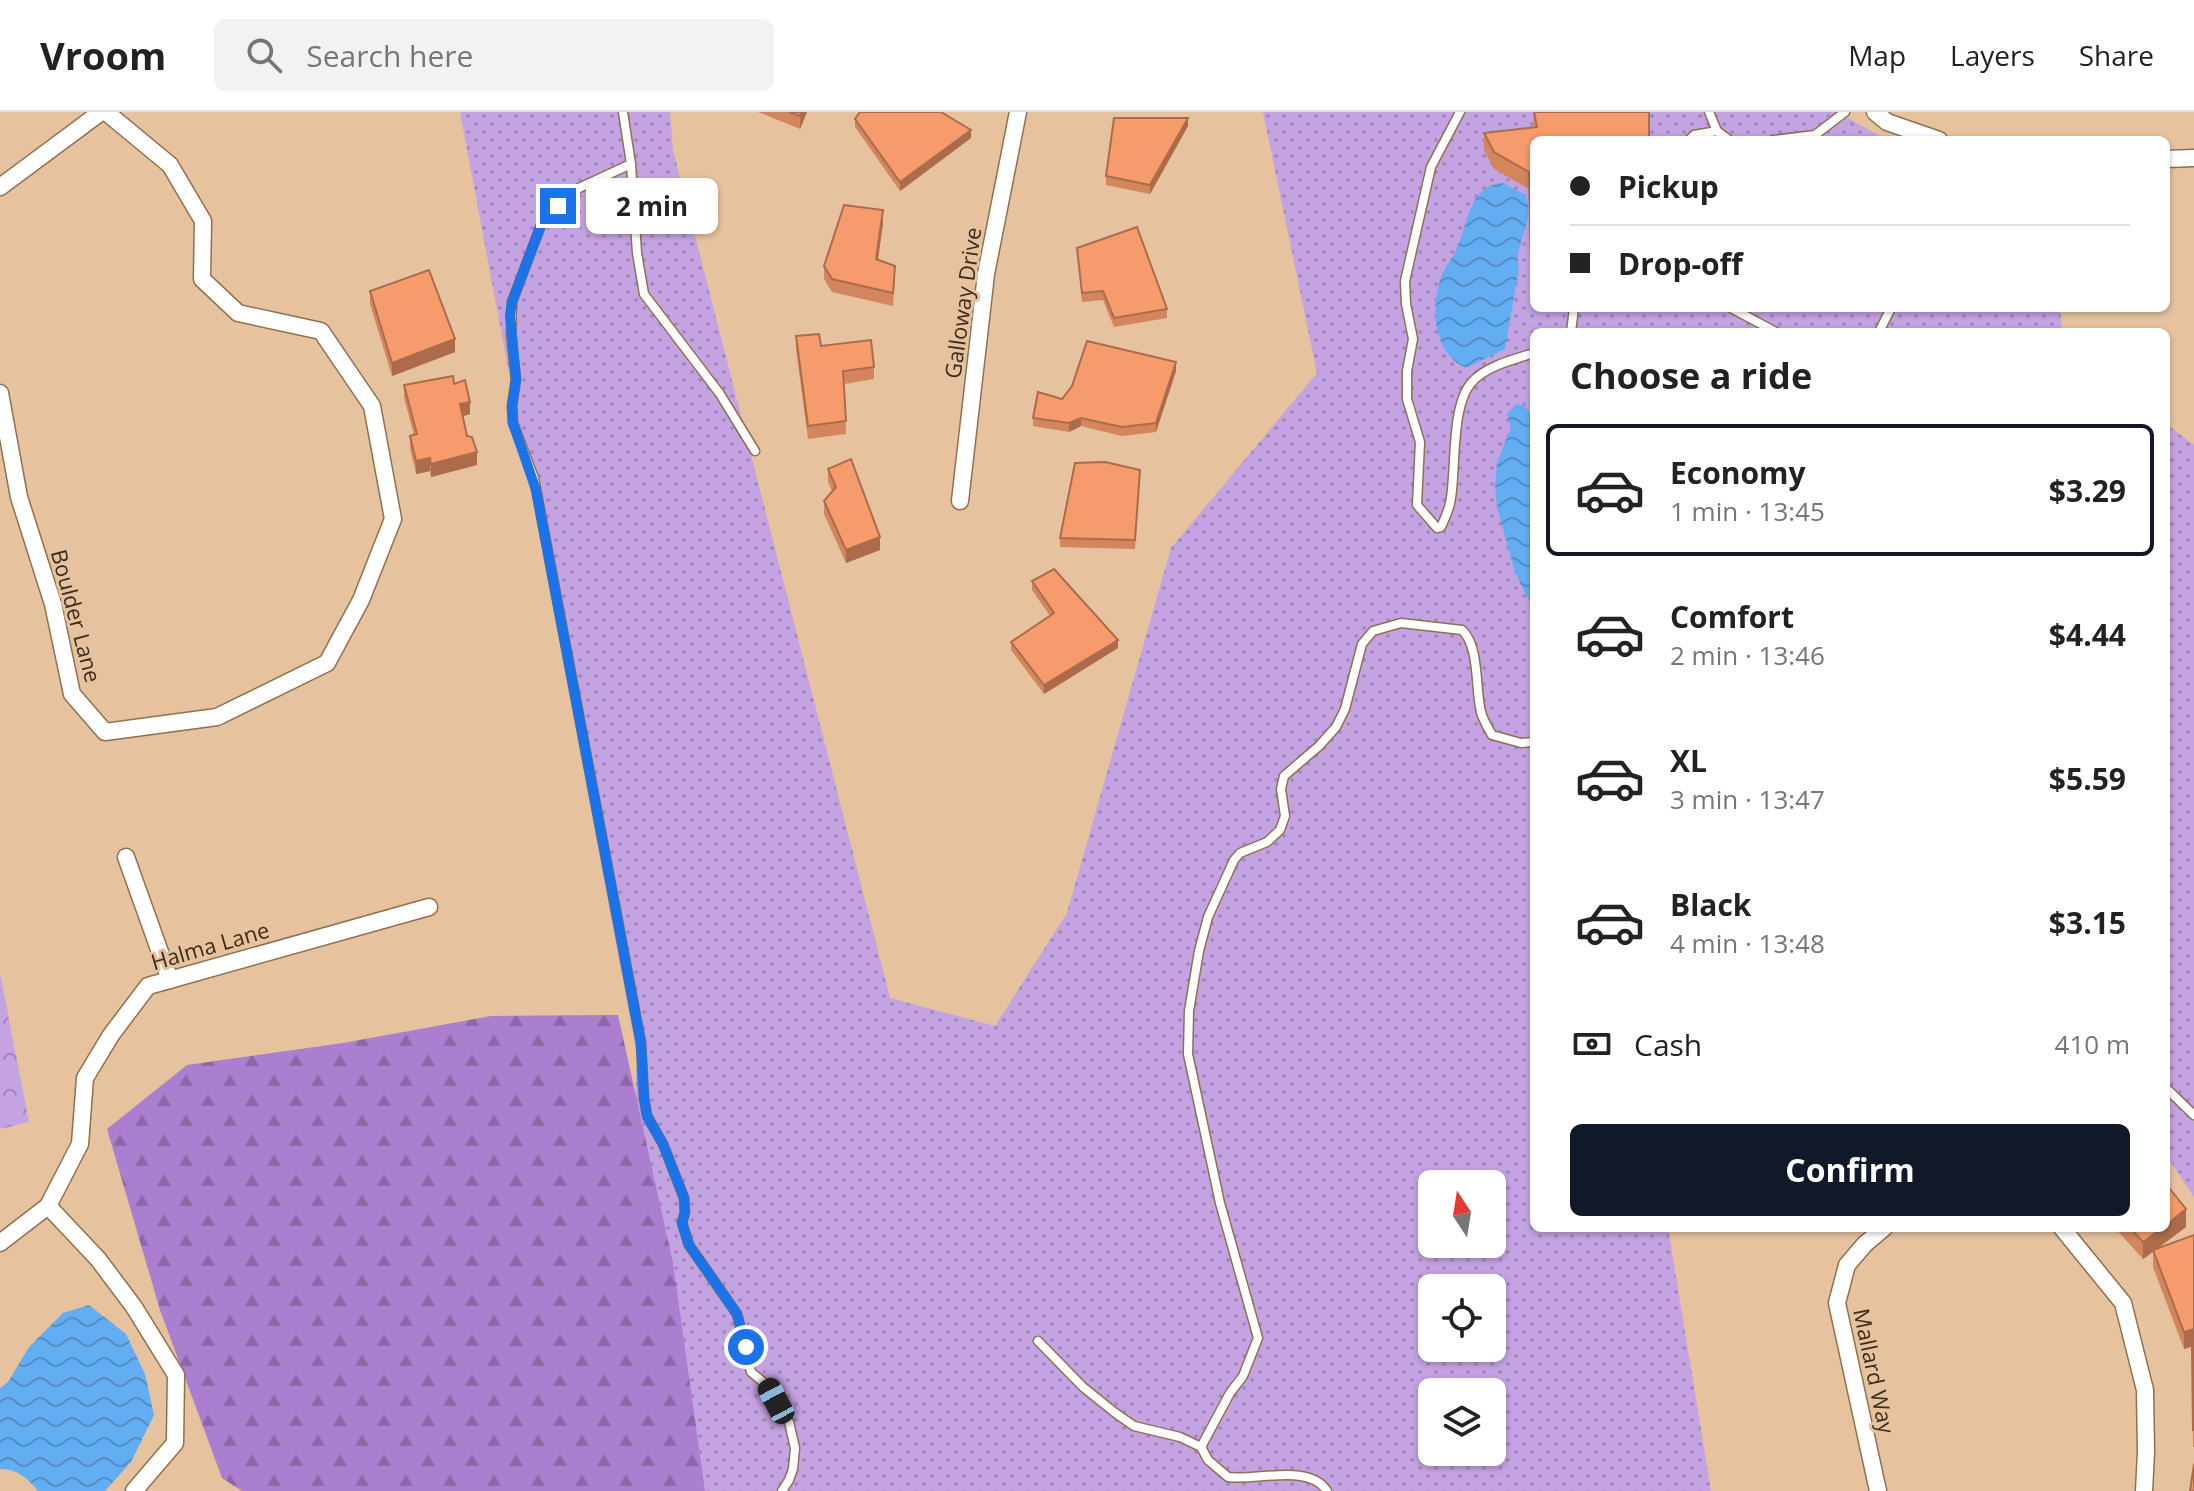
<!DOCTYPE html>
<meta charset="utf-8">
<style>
body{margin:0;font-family:"Open Sans",sans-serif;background:#f2f2f2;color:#222;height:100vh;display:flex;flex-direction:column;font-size:30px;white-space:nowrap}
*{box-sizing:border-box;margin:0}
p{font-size:26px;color:#767676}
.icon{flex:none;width:44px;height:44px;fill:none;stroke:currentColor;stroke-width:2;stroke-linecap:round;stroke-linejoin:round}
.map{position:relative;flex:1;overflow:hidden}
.details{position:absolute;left:1530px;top:216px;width:640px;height:904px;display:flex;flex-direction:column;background:#fff;border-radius:12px;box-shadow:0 2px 6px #0004}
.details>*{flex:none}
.top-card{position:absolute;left:1530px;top:24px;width:640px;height:176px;border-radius:12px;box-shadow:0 2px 6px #0004;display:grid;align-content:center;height:176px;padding:0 40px;background:#fff}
.needle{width:52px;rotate:348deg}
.tools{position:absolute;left:1418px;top:1058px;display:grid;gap:16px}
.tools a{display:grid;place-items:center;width:88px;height:88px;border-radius:12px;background:#fff;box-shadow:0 2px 6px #0004;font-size:40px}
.end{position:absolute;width:36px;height:36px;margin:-18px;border:10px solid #1a73e8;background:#fff;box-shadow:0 0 0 4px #fff}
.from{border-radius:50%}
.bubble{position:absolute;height:56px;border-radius:12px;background:#fff;box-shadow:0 2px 6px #0004;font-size:26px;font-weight:700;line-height:56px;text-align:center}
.car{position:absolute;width:24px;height:48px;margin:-24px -12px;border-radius:10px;box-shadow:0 0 6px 2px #0007;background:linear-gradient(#222 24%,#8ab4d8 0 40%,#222 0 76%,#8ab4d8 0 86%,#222 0)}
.top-card b{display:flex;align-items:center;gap:28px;height:76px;font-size:30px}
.top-card b+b{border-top:2px solid #e0e0e0}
.top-card i{width:20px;height:20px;background:#222}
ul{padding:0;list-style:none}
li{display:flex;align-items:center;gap:24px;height:132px;margin:0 16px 12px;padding:0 24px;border:4px solid transparent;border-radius:12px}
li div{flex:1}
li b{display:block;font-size:30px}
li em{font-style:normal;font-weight:700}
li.on{border-color:#111827}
li>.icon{width:72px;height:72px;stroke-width:1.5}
h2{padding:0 40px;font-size:36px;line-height:96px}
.pay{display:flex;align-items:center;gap:20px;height:88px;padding:0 40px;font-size:30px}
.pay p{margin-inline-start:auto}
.primary-button{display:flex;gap:16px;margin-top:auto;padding:16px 40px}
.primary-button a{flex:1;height:92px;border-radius:12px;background:#111827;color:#fff;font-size:32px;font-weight:700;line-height:92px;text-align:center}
header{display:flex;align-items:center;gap:48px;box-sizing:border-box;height:112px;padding:0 40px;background:#fff;border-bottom:2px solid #e0e0e0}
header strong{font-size:38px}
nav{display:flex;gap:44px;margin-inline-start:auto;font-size:28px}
.search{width:560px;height:72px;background:#f2f2f2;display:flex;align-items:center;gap:20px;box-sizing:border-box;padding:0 28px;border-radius:12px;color:#767676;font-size:30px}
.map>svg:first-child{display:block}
</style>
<header>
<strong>Vroom</strong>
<div class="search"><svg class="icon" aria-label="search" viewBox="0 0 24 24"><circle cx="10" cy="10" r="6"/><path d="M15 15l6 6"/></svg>Search here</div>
<nav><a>Map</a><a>Layers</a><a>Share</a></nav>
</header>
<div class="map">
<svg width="2194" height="1379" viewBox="0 0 2194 1379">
<defs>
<pattern id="grass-dots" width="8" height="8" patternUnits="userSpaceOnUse" patternTransform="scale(2)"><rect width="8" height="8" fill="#c3a3e2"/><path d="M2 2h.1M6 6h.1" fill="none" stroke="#a085b7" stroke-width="1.8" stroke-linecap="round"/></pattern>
<pattern id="forest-firs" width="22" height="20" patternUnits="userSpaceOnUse" patternTransform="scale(2)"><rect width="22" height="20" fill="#aa7fd0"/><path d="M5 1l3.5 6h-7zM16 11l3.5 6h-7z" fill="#8c68a8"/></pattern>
<pattern id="park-crowns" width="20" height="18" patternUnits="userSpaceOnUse" patternTransform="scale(2)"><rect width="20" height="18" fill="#c3a3e2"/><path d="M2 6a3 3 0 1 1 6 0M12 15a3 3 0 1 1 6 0" fill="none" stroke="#a085b7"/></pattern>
<pattern id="water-waves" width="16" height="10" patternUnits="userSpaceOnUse" patternTransform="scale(2)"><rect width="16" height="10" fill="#63aef3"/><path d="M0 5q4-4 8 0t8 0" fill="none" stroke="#538ec4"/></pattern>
</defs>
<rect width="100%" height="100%" fill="#e6c29e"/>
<g fill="url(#grass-dots)" fill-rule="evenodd">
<path d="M 460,0 L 670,0 L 673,38 L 890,886 L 995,914 L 1067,801 L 1171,436 L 1317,261 L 1263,0 L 1837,0 L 1887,28 L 1534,28 L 1534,196 L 2060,196 L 2062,220 L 1534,220 L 1534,1116 L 1668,1116 L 1711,1379 L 619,1379 L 637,943 ZM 1432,1072 L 1492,1072 L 1492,1132 L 1432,1132 ZM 1432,1176 L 1492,1176 L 1492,1236 L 1432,1236 ZM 1432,1280 L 1492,1280 L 1492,1340 L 1432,1340 Z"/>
<path d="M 2166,312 L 2194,333 L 2194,1085 L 2166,1043 Z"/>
</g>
<path fill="url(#forest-firs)" d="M 618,903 L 673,1151 L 705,1379 L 242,1379 L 222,1366 L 160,1198 L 107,1017 L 187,953 L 343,931 L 491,904 Z"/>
<path fill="url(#park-crowns)" d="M 0,861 L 29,1010 L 0,1017 Z"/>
<g fill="url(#water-waves)">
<path d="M 1503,71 L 1524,82 C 1538,106 1512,134 1519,157 L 1505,237 L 1466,256 C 1432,241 1430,193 1442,163 C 1446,153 1453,146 1457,136 C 1468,111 1469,73 1503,71 Z"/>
<path d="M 1516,292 L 1524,294 L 1534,305 L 1534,499 L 1515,460 L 1497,395 L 1495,374 L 1497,350 L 1511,315 L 1507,302 Z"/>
<path d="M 89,1193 L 126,1222 L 145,1262 L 154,1303 L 131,1350 L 105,1379 L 38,1379 C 28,1366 16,1356 0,1357 L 0,1276 L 8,1270 L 29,1235 L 63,1201 Z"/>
</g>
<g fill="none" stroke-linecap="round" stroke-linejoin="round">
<g stroke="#90704e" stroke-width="11">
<g id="lane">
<path d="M 623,0 L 631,52 L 637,141 L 644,182 L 720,282 L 755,339"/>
<path d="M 1460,0 L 1431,55 L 1405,169 L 1406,192 L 1413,227 L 1407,259 L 1407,287 L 1420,330 L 1417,393 L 1437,416 L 1441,415 C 1445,406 1450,396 1451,386 C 1456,355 1451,293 1472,270 C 1486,254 1515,247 1534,241"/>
<path d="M 1709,0 L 1717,19 L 1729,28"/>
<path d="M 1689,28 L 1694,23 L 1717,19"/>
<path d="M 1773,28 L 1815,23 L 1845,0"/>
<path d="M 631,52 L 579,76 L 549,103 L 541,113 L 512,190 L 511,223 L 516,267 L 512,294 L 513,311 L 534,366 L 641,931 L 644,986 L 647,1004 L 663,1032 L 684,1086 L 685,1100 L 682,1111 L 689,1133 L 737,1202 L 751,1260 L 768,1274 L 789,1310 L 795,1336 L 793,1357 L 789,1368 L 782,1379"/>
<path d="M 1731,196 L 1776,220"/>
<path d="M 1571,220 L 1574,196"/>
<path d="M 1879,220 L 1891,196"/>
<path d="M 2166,976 L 2194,1003"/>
<path d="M 1038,1229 L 1083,1275 L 1114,1300 L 1134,1314 L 1180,1325 L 1201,1335 L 1208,1348 L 1228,1365 C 1258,1369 1309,1351 1327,1379"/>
<path d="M 1201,1335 L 1230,1281 L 1243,1264 L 1258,1226 L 1220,1091 L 1188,942 L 1189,899 L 1199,839 L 1208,805 L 1234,748 L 1240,741 L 1267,730 L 1280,718 L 1285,704 L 1281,677 L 1284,664 L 1319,634 L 1336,615 L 1345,597 L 1362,532 L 1373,519 L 1401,511 L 1462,518 C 1480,535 1475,577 1481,600 C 1483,608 1488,616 1492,623 L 1521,631 L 1534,630"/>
</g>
</g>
<g stroke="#90704e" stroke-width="19">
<g id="street">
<path d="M 1875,0 L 1887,10 L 1939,28"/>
<path d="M 2166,47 L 2194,46"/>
<path d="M 0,75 L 101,0"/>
<path d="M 0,281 L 19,385 L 53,492 L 72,582 L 105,620 L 217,605 L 327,551 L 361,488 L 393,407 L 372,294 L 321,219 L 238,201 L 202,167 L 203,109 L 170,53 L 106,0"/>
<path d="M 960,389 L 986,162 L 1018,0"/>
<path d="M 126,745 L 170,868"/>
<path d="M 48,1094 L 98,1147 L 134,1195 L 176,1263 L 175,1331 L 134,1379"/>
<path d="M 2062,1116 L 2123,1191 L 2145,1278 L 2146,1340 L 2144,1379"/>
<path d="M 0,1131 L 48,1094 L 80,1032 L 85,966 L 111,923 L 148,874 L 429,795"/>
<path d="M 1878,1379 L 1837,1191 L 1847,1153 L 1865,1132 L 1884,1116"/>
</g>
</g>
<use href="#lane" stroke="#fff" stroke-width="8"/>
<use href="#street" stroke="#fff" stroke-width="16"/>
</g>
<g fill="#d3855d">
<path d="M 758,0 L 807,0 L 800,17 Z"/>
<path d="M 1533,0 L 1649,0 L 1534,28 L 1534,162 L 1531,160 L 1529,77 L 1494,57 L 1484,38 L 1484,21 L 1534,15 Z"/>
<path d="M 855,7 L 971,26 L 900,79 L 855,15 Z"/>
<path d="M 1188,14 L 1150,82 L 1106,73 L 1106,64 Z"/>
<path d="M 883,111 L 878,148 L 895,167 L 893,194 L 832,180 L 824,167 L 824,154 Z"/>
<path d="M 1077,136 L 1167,197 L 1167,206 L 1114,215 L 1103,188 L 1082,190 Z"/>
<path d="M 370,179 L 455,240 L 392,264 L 370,192 Z"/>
<path d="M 796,224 L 874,255 L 874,267 L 844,272 L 846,322 L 808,327 L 796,237 Z"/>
<path d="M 1176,259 L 1156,320 L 1122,324 L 1081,314 L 1069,320 L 1033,314 L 1033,306 L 1062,287 Z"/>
<path d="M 454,272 L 470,302 L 463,304 L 467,324 L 477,353 L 431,365 L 430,359 L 416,362 L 410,336 L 410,324 L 414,323 L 404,286 L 404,273 Z"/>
<path d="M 828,357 L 880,438 L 846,451 L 824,402 L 824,389 L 832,379 L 828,370 Z"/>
<path d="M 1140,367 L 1135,437 L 1060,435 L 1060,426 Z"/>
<path d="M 1032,469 L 1118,536 L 1044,582 L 1011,538 L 1011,530 L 1050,504 L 1032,478 Z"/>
<path d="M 2186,1115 L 2157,1137 L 2194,1123 L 2194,1335 L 2193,1335 L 2192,1234 L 2184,1237 L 2153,1155 L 2153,1140 L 2143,1147 L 2115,1116 L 2166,1116 Z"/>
</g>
<g fill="#ac6c4c">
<path d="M 801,0 L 807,0 L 800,17 L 800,4 Z"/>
<path d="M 1188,6 L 1188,14 L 1150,82 L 1150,73 Z"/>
<path d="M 971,18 L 971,26 L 900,79 L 900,70 Z"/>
<path d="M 883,98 L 883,111 L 876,160 L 876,147 Z"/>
<path d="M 455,227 L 455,240 L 392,264 L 392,251 Z"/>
<path d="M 1176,250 L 1176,259 L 1156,320 L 1156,311 Z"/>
<path d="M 470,290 L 470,302 L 460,305 L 460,292 Z"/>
<path d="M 1081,306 L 1081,314 L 1069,320 L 1069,311 Z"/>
<path d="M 477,340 L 477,353 L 431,365 L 431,352 Z"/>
<path d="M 430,346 L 430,359 L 416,362 L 416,349 Z"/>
<path d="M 880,425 L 880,438 L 846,451 L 846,438 Z"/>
<path d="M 1118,528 L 1118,536 L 1044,582 L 1044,573 Z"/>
<path d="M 2186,1097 L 2186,1115 L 2143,1147 L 2143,1130 L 2162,1116 L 2166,1116 L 2166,1113 Z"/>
<path d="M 2194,1217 L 2194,1234 L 2184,1237 L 2184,1220 Z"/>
</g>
<g fill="#f59b6c" stroke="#ac6c4c" stroke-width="2">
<path d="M 789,0 L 801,0 L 800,4 Z"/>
<path d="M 860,0 L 941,0 L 971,18 L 900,70 L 855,7 Z"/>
<path d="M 1534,0 L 1649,0 L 1649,26 L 1697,27 L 1697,28 L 1534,28 L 1534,145 L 1531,143 L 1529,60 L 1494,40 L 1484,21 L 1537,15 Z"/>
<path d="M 1114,6 L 1188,6 L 1150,73 L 1106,64 Z"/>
<path d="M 844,93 L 883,98 L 876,147 L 895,154 L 893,181 L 832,167 L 824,154 Z"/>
<path d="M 1137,115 L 1167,197 L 1114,206 L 1103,179 L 1082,181 L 1077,136 Z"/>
<path d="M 429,158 L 455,227 L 392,251 L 370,179 Z"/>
<path d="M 819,222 L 821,234 L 871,228 L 874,255 L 843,259 L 846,309 L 808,314 L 796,224 Z"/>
<path d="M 1087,229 L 1176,250 L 1156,311 L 1122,315 L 1081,306 L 1069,311 L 1033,306 L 1038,280 L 1062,287 L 1072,274 Z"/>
<path d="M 453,264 L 454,272 L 465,268 L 470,290 L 460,292 L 467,324 L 472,325 L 477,340 L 431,352 L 430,346 L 416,349 L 410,324 L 417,322 L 404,273 Z"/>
<path d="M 851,347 L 880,425 L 846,438 L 824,389 L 836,375 L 828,357 Z"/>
<path d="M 1105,350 L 1140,358 L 1135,428 L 1060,426 L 1075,351 Z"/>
<path d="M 1054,457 L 1118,528 L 1044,573 L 1011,530 L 1054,501 L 1032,469 Z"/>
<path d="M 2166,1072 L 2186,1097 L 2166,1113 Z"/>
<path d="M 2130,1116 L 2162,1116 L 2143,1130 Z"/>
<path d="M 2194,1123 L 2194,1217 L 2184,1220 L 2153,1138 Z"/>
<path d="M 2192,1233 L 2194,1233 L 2194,1318 L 2193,1318 Z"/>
<path d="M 2194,1352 L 2194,1379 L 2190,1379 Z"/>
</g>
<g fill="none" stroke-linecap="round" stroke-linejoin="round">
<path stroke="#1a73e8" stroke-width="10" d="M 558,94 L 541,113 L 512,190 L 510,203 L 516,267 L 512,294 L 513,311 L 536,378 L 641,931 L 644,986 L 647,1004 L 663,1032 L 684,1086 L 685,1100 L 682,1111 L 689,1133 L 737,1202 L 746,1235"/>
</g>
<g text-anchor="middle" stroke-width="6" stroke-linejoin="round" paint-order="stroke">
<g font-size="22" fill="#3b2d1e" stroke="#e6c29e">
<text transform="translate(963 191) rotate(-82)" y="8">Galloway Drive</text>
<text transform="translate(76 504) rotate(75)" y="8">Boulder Lane</text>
<text transform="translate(210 834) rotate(-16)" y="8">Halma Lane</text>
<text transform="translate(1874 1259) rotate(78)" y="8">Mallard Way</text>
</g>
</g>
</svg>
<div class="tools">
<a><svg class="needle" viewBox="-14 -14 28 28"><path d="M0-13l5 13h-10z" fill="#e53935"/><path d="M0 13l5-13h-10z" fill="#767676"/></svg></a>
<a><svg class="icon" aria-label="locate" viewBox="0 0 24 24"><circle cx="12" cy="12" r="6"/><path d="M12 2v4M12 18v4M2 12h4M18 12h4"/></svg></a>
<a><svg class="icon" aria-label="layers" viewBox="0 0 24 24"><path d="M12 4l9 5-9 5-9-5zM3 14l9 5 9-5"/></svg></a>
</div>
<i class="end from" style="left:746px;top:1235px"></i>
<i class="end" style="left:558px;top:94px"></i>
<div class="bubble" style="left:586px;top:66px;width:132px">2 min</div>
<i class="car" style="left:776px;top:1289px;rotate:332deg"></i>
<div class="top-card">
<b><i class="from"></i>Pickup</b>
<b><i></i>Drop-off</b>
</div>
<section class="details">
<h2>Choose a ride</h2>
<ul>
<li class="on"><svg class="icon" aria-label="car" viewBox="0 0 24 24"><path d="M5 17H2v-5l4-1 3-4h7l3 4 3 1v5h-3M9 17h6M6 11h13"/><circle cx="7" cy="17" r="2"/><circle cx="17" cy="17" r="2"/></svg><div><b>Economy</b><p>1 min · 13:45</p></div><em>$3.29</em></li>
<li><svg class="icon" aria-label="car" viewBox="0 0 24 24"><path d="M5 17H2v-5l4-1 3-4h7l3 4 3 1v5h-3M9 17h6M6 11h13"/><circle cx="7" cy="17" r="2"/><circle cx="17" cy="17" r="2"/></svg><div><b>Comfort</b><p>2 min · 13:46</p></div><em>$4.44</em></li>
<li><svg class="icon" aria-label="car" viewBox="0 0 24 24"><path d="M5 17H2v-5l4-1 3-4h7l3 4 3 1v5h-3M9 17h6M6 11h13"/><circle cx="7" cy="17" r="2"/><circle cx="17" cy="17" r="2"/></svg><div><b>XL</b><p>3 min · 13:47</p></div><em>$5.59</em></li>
<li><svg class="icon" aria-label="car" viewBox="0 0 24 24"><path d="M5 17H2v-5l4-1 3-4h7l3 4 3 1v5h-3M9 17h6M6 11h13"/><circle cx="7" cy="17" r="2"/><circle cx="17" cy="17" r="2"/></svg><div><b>Black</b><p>4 min · 13:48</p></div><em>$3.15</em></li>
</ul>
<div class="pay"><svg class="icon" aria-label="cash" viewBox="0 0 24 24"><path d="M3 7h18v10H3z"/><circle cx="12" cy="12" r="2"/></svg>Cash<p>410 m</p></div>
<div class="primary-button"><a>Confirm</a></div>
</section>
</div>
